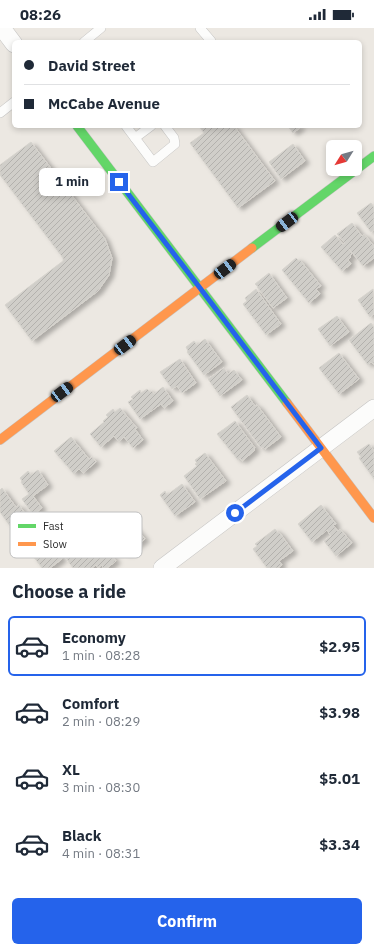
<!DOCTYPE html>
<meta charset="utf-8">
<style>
body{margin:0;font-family:"IBM Plex Sans",sans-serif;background:#f2f2f3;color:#1f2937;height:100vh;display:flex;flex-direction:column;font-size:15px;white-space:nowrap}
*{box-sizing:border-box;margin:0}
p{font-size:13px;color:#747a83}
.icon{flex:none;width:22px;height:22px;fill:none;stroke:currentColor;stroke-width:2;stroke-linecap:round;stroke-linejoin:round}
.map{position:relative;height:540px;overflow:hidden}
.side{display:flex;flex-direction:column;background:#fff;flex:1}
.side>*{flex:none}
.top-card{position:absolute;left:12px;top:12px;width:350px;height:88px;border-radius:6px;box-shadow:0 2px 6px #0003;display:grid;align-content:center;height:88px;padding:0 12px;background:#fff}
.needle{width:26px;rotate:233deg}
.buttons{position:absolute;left:326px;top:112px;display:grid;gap:8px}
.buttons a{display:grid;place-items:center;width:36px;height:36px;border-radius:6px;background:#fff;box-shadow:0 2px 6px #0003;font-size:20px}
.end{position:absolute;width:18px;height:18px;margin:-9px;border:5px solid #2563eb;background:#fff;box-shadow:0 0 0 2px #fff}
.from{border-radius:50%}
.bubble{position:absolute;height:28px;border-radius:6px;background:#fff;box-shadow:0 2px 6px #0003;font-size:13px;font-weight:800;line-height:28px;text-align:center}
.car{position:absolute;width:12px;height:24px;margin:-12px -6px;border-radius:5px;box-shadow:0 0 3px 1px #0007;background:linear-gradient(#222 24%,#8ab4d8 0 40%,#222 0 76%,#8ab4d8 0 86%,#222 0)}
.top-card b{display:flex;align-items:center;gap:14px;height:38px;font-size:15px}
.top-card b+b{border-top:1px solid #e0e1e3}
.top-card i{width:10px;height:10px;background:#1f2937}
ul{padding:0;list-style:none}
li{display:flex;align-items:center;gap:12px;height:60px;margin:0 8px 6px;padding:0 4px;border:2px solid transparent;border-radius:6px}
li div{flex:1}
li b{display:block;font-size:15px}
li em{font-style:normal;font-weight:800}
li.on{border-color:#2563eb}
li>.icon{width:36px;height:36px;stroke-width:1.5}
h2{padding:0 12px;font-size:18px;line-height:48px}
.action{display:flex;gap:8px;margin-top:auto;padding:8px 12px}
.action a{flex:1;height:46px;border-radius:6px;background:#2563eb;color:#fff;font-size:16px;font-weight:800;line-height:46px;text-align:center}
.status{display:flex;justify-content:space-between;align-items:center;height:28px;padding:0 20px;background:#fff;direction:ltr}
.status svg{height:11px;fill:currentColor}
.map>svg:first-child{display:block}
</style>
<div class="status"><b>08:26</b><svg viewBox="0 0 49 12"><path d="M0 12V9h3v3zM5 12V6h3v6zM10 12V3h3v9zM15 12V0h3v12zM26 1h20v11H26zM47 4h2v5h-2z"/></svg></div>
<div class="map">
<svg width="374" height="540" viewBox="0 0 374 540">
<defs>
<pattern id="building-hatch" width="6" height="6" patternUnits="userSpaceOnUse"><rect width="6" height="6" fill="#d0cec9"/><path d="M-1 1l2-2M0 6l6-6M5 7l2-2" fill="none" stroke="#b3b1ad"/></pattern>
<filter id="shadow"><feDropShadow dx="4.5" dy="2.5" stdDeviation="2" flood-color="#0004"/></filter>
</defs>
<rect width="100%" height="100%" fill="#ece8e2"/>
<g fill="url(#building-hatch)" stroke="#d7d4ce" filter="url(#shadow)">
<path d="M 199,98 L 234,98 L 275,153 L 238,180 L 190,115 L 204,105 Z"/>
<path d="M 288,98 L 300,98 L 301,99 L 293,105 Z"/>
<path d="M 31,114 L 105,211 L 112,230 L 109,247 L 98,263 L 32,313 L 5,277 L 63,233 L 63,230 L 0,147 L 0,137 Z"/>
<path d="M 293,116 L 305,133 L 281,151 L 269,134 Z"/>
<path d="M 371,175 L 374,179 L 374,202 L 371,204 L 357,185 Z"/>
<path d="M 352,195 L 362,208 L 364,206 L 374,218 L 374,230 L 363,238 L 349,221 L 352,226 L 350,228 L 351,229 L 348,232 L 351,236 L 342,243 L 321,219 L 335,207 L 343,216 L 345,215 L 337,206 Z"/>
<path d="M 296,230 L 299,233 L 300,232 L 321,258 L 316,261 L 320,266 L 309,275 L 282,242 Z"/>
<path d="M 269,245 L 287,270 L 273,280 L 257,259 L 258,259 L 255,256 Z"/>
<path d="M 256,261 L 281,296 L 266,307 L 243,276 L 247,273 L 245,270 Z"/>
<path d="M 373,261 L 374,286 L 370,289 L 358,272 Z"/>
<path d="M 337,288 L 349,304 L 330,318 L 318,301 Z"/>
<path d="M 371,295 L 374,299 L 374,336 L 373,336 L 371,334 L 368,337 L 349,312 Z"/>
<path d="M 205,311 L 222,334 L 204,347 L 187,324 L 188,323 L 186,319 L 194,313 L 197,317 Z"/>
<path d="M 339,325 L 359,351 L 339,366 L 319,340 Z"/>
<path d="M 180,331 L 196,355 L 182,365 L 177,358 L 172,361 L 160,344 Z"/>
<path d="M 224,340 L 228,346 L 234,342 L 242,352 L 220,368 L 208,351 Z"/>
<path d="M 163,359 L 173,373 L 164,380 L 161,376 L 140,391 L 128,374 L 133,371 L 131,369 L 140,362 L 141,365 L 147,361 L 150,364 L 152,363 L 154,366 Z"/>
<path d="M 247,367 L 255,378 L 257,377 L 281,409 L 265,421 L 263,419 L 261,420 L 231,379 Z"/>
<path d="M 120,380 L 137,400 L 135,401 L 143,412 L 133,420 L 124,409 L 119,414 L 114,408 L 101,419 L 90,406 L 104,394 L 103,393 L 108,389 L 106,387 L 113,381 L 115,384 Z"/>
<path d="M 235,393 L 255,420 L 254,421 L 255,422 L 242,433 L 240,430 L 238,432 L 217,406 Z"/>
<path d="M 71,409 L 89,431 L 92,429 L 96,434 L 83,445 L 79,441 L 74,446 L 54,423 Z"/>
<path d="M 369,416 L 374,423 L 374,451 L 359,430 L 361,429 L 357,424 Z"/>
<path d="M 205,425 L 226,453 L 200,471 L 184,448 L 197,438 L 195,436 L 197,435 L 195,432 Z"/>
<path d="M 38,442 L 48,457 L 33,468 L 42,480 L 33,487 L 22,471 L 29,466 L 21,454 L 22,453 L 20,450 L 28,443 L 31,447 Z"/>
<path d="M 182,456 L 195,474 L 175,488 L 160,467 L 165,463 L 167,467 Z"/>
<path d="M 2,460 L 16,479 L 19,477 L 31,494 L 15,505 L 0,484 L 0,462 Z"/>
<path d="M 321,477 L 336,496 L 333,497 L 338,503 L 340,501 L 352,515 L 336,528 L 324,513 L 331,508 L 327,502 L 312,514 L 298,496 Z"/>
<path d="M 131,494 L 145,511 L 127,526 L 113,508 Z"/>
<path d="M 275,501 L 278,505 L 279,504 L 293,523 L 279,533 L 282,537 L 278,540 L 267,540 L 253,521 L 257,518 L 255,516 Z"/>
<path d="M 50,515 L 62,531 L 50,540 L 42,540 L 33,528 Z"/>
<path d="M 90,515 L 94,520 L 101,515 L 116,533 L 107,540 L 103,540 L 102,537 L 98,540 L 96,537 L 92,540 L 73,540 L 65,529 L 76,520 L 79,523 Z"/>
</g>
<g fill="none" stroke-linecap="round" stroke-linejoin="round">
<g stroke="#c5c4c3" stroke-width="10">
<g id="lane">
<path d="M 200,0 L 211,13"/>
<path d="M 84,14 L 101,0"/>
<path d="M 0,85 L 14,74"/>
<path d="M 126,98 L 153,134 L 175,116 L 174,110 L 165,98"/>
<path d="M 135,110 L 151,98"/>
</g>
</g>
<g stroke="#c5c4c3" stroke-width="18">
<g id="street">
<path d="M 2,0 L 14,16"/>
<path d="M 162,540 L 374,380"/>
</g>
</g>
<g stroke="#c5c4c3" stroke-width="10">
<g id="fast">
<path d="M 77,98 L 287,375"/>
<path d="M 252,220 L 374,128"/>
</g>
</g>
<g stroke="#c5c4c3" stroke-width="10">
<g id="slow">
<path d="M 287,375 L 374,490"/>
<path d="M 0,412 L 252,220"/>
</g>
</g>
<use href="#lane" stroke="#fcfcfb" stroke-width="9"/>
<use href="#street" stroke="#fcfcfb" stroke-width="17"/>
<use href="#fast" stroke="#63d668" stroke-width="9"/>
<use href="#slow" stroke="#ff974d" stroke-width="9"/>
</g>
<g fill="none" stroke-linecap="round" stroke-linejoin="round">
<path stroke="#2563eb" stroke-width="5" d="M 119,154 L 200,260 L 321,420 L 235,485"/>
</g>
<rect x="10" y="484" width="132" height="46" rx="6" fill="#fff" stroke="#c0c0c0" stroke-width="1"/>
<rect x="18" y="496" width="18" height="4" fill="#63d668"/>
<rect x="18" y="514" width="18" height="4" fill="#ff974d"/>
<g font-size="11" fill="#2d2d2d">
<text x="43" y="502">Fast</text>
<text x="43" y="520">Slow</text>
</g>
</svg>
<div class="buttons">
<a><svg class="needle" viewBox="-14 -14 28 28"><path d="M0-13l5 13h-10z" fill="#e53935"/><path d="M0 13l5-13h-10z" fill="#747a83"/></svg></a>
</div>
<i class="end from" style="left:235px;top:485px"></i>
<i class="end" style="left:119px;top:154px"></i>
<div class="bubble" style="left:39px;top:140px;width:66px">1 min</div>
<i class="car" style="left:287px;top:194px;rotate:233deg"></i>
<i class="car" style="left:225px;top:241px;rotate:53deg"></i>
<i class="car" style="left:125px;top:317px;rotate:53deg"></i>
<i class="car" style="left:62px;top:364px;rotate:53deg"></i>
<div class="top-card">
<b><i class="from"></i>David Street</b>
<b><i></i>McCabe Avenue</b>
</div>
</div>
<section class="side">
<h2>Choose a ride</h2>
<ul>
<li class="on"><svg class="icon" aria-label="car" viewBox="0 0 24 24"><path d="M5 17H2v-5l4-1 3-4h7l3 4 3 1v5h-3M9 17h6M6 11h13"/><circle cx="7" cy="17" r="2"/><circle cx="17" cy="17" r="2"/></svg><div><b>Economy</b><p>1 min · 08:28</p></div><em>$2.95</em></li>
<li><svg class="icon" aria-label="car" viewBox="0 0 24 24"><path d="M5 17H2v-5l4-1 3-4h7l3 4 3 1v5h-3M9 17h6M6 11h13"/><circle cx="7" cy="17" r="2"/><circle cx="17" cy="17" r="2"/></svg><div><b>Comfort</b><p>2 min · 08:29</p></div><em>$3.98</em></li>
<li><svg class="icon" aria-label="car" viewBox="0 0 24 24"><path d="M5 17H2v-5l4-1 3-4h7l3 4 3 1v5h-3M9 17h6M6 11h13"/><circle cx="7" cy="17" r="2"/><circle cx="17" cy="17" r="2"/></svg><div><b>XL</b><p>3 min · 08:30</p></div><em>$5.01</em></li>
<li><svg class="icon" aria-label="car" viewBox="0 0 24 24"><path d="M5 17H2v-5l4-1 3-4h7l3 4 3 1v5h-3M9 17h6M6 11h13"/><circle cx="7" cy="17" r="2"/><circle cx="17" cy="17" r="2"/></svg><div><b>Black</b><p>4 min · 08:31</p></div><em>$3.34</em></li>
</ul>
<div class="action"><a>Confirm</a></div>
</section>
